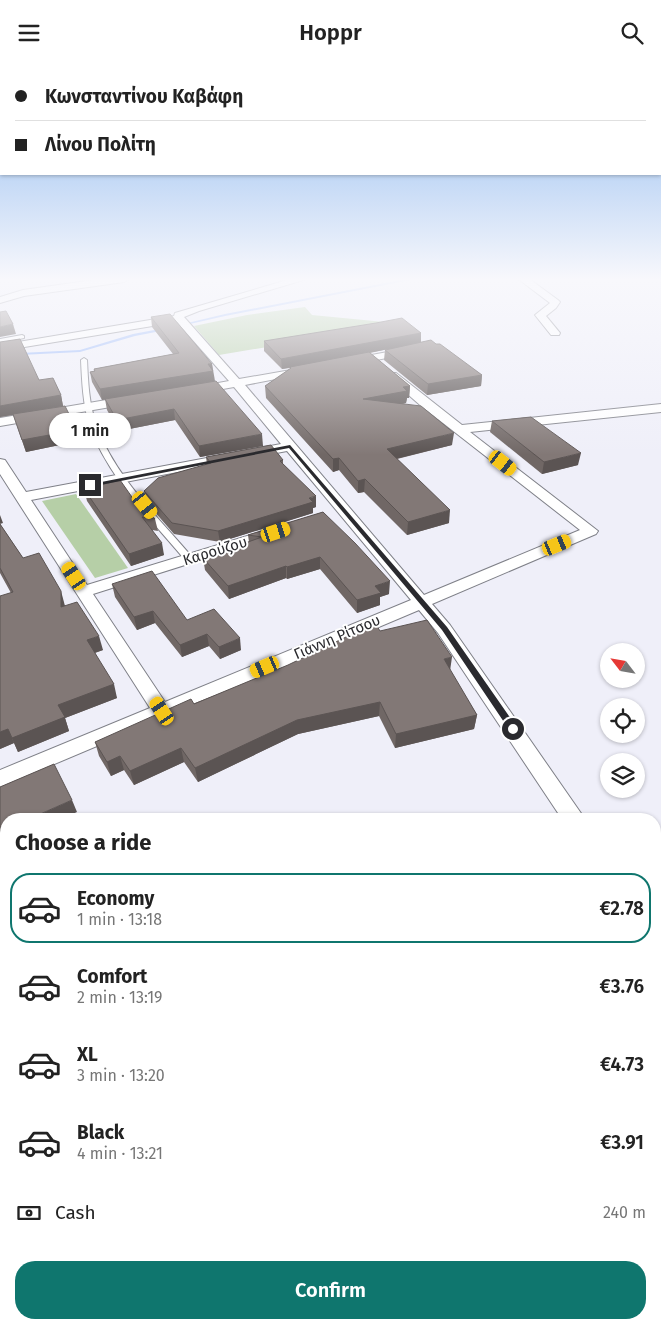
<!DOCTYPE html>
<meta charset="utf-8">
<style>
body{margin:0;font-family:"Fira Sans",sans-serif;background:#f2f2f2;color:#222;height:100vh;display:flex;flex-direction:column;font-size:19px;white-space:nowrap}
*{box-sizing:border-box;margin:0}
p{font-size:16px;color:#767676}
.icon{flex:none;width:28px;height:28px;fill:none;stroke:currentColor;stroke-width:2;stroke-linecap:round;stroke-linejoin:round}
.map{position:relative;flex:1;overflow:hidden}
.details{position:absolute;left:0px;top:748px;width:661px;height:516px;display:flex;flex-direction:column;background:#fff;border-radius:20px 20px 0 0;box-shadow:0 1px 4px #0004}
.details>*{flex:none}
.hud{position:absolute;left:0px;top:0px;width:661px;height:110px;box-shadow:0 1px 4px #0004;display:grid;align-content:center;height:110px;padding:0 15px;background:#fff}
.needle{width:32px;rotate:301deg}
.buttons{position:absolute;left:600px;top:578px;display:grid;gap:10px}
.buttons a{display:grid;place-items:center;width:45px;height:45px;border-radius:50%;background:#fff;box-shadow:0 1px 4px #0004;font-size:25px}
.end{position:absolute;width:22px;height:22px;margin:-11px;border:6px solid #2a2a2e;background:#fff;box-shadow:0 0 0 2px #fff}
.from{border-radius:50%}
.bubble{position:absolute;height:35px;border-radius:18px;background:#fff;box-shadow:0 1px 4px #0004;font-size:16px;font-weight:600;line-height:35px;text-align:center}
.car{position:absolute;width:15px;height:30px;margin:-15px -8px;border-radius:6px;box-shadow:0 0 4px 1px #0007;background:linear-gradient(#f5c518 24%,#345 0 40%,#f5c518 0 76%,#345 0 86%,#f5c518 0)}
.hud b{display:flex;align-items:center;gap:18px;height:48px;font-size:19px}
.hud b+b{border-top:1px solid #e0e0e0}
.hud i{width:12px;height:12px;background:#222}
ul{padding:0;list-style:none}
li{display:flex;align-items:center;gap:15px;height:70px;margin:0 10px 8px;padding:0 5px;border:2px solid transparent;border-radius:20px}
li div{flex:1}
li b{display:block;font-size:19px}
li em{font-style:normal;font-weight:600}
li.current{border-color:#0f766e}
li>.icon{width:45px;height:45px;stroke-width:1.5}
h2{padding:0 15px;font-size:22px;line-height:60px}
.pay{display:flex;align-items:center;gap:12px;height:55px;padding:0 15px;font-size:19px}
.pay p{margin-inline-start:auto}
.cta{display:flex;gap:10px;margin-top:auto;padding:10px 15px}
.cta a{flex:1;height:58px;border-radius:20px;background:#0f766e;color:#fff;font-size:20px;font-weight:600;line-height:58px;text-align:center}
header{display:flex;justify-content:space-between;align-items:center;height:65px;padding:0 15px;background:#fff;font-size:22px;font-weight:600}
.map>svg:first-child{display:block}
</style>
<header><svg class="icon" aria-label="menu" viewBox="0 0 24 24"><path d="M4 6h16M4 12h16M4 18h16"/></svg>Hoppr<svg class="icon" aria-label="search" viewBox="0 0 24 24"><circle cx="10" cy="10" r="6"/><path d="M15 15l6 6"/></svg></header>
<div class="map">
<svg width="661" height="1263" viewBox="0 0 661 1263">
<rect width="100%" height="100%" fill="#efeff9"/>
<g fill="#b6cfa7">
<path d="M 305,242 L 312,250 L 405,259 L 219,290 L 194,261 L 247,250 Z"/>
<path d="M 76,429 L 128,503 L 95,513 L 42,436 Z"/>
</g>
<g fill="none" stroke-linecap="round" stroke-linejoin="round">
<g fill="#9ab9fa" fill-rule="evenodd">
<path d="M 411,213 L 421,213 L 225,251 L 181,261 L 179,260 L 225,249 Z"/>
<path d="M 165,263 L 167,264 L 166,265 L 135,271 L 80,287 L 0,291 L 0,289 L 80,285 L 133,269 Z"/>
</g>
<g stroke="#7f8088" stroke-width="2">
<g id="service">
<path d="M 22,270 L 24,271 L 24,273 L 0,278 L 0,274 Z"/>
<path d="M 84,293 L 87,295 C 88,316 89,339 96,359 C 114,411 158,452 192,492 L 192,496 L 186,496 C 151,454 107,412 89,359 C 83,339 82,316 81,295 Z"/>
</g>
</g>
<g stroke="#7f8088" stroke-width="2">
<g id="minor">
<path d="M 108,213 L 129,214 L 124,217 L 24,231 L 0,238 L 0,232 L 23,225 Z"/>
<path d="M 294,213 L 310,213 L 199,246 L 184,252 L 239,314 L 308,302 L 312,303 L 314,305 L 312,307 L 245,320 L 424,530 L 580,465 L 420,340 L 388,312 L 386,310 L 388,308 L 396,308 L 462,360 L 661,339 L 661,347 L 470,367 L 598,466 L 596,469 L 432,539 L 450,560 L 585,754 L 562,754 L 438,568 L 419,545 L 0,722 L 0,705 L 150,643 L 0,409 L 0,394 L 5,395 L 26,427 L 281,379 L 234,322 L 195,329 L 191,327 L 189,325 L 191,323 L 229,316 L 177,257 L 0,286 L 0,280 L 174,251 L 175,248 ZM 287,386 L 411,535 L 165,637 L 93,529 L 277,471 L 279,468 L 277,465 L 267,465 L 87,520 L 31,435 Z"/>
<path d="M 517,213 L 528,213 L 558,235 L 560,237 L 556,243 L 546,251 L 560,268 L 559,270 L 551,270 L 535,250 L 550,238 Z"/>
<path d="M 409,283 L 413,284 L 414,286 L 413,288 L 350,300 L 344,297 L 350,294 Z"/>
<path d="M 130,331 L 134,332 L 136,335 L 134,338 L 0,361 L 0,353 Z"/>
<path d="M 655,861 L 661,863 L 661,892 L 655,890 Z"/>
<path d="M 0,922 L 6,924 L 6,964 L 0,961 Z"/>
<path d="M 6,1101 L 6,1132 L 0,1135 L 0,1104 Z"/>
</g>
</g>
<use href="#service" fill="#fff" fill-rule="evenodd"/>
<use href="#minor" fill="#fff" fill-rule="evenodd"/>
</g>
<g fill="#706765">
<path d="M 151,252 L 212,299 L 214,316 L 263,381 L 200,392 L 175,355 L 119,366 L 107,345 L 105,334 L 129,330 L 102,335 L 92,317 L 90,307 L 94,306 L 94,304 L 173,289 L 152,262 Z"/>
<path d="M 421,268 L 421,277 L 436,279 L 482,310 L 481,321 L 427,330 L 384,295 L 385,285 L 388,284 L 370,288 L 410,321 L 409,333 L 407,333 L 406,338 L 402,339 L 452,380 L 397,394 L 449,458 L 407,470 L 364,427 L 358,428 L 339,405 L 333,407 L 266,333 L 265,321 L 290,304 L 290,303 L 282,304 L 264,286 L 264,276 Z"/>
<path d="M 0,277 L 39,315 L 61,330 L 63,341 L 75,368 L 72,370 L 74,377 L 26,387 L 13,350 L 0,352 Z"/>
<path d="M 492,356 L 578,400 L 542,409 L 490,367 Z"/>
<path d="M 206,392 L 283,395 L 283,399 L 316,442 L 313,443 L 313,448 L 220,477 L 174,469 L 146,437 L 144,426 L 207,399 Z"/>
<path d="M 84,424 L 155,454 L 158,466 L 152,465 L 164,490 L 131,501 L 87,436 Z"/>
<path d="M 323,447 L 389,529 L 380,532 L 380,540 L 357,548 L 320,504 L 287,514 L 286,513 L 229,534 L 205,505 L 203,493 L 249,477 L 248,470 Z"/>
<path d="M 0,459 L 23,493 L 65,541 L 103,585 L 95,588 L 117,633 L 65,653 L 69,666 L 18,687 L 14,678 L 0,684 L 11,528 L 0,508 Z"/>
<path d="M 112,519 L 187,555 L 241,585 L 220,594 L 209,581 L 182,592 L 155,558 L 137,565 L 115,532 Z"/>
<path d="M 380,566 L 450,606 L 477,650 L 474,664 L 395,683 L 379,651 L 298,669 L 198,717 L 184,697 L 134,720 L 124,705 L 111,711 L 99,691 L 95,677 Z"/>
<path d="M 655,905 L 661,914 L 661,1128 L 655,1118 Z"/>
</g>
<g fill="#5b5453">
<path d="M 13,259 L 16,269 L 0,272 L 0,262 Z"/>
<path d="M 421,268 L 421,278 L 282,304 L 281,294 Z"/>
<path d="M 212,299 L 215,316 L 102,335 L 100,324 Z"/>
<path d="M 482,310 L 481,321 L 427,330 L 428,319 Z"/>
<path d="M 410,321 L 409,333 L 407,333 L 406,338 L 363,346 L 363,334 L 403,322 Z"/>
<path d="M 61,330 L 63,341 L 0,352 L 0,341 Z"/>
<path d="M 174,344 L 175,355 L 119,366 L 117,355 Z"/>
<path d="M 73,357 L 75,368 L 72,370 L 74,377 L 26,387 L 22,375 L 68,360 Z"/>
<path d="M 454,368 L 452,380 L 387,396 L 387,384 Z"/>
<path d="M 262,369 L 263,381 L 200,392 L 199,381 Z"/>
<path d="M 581,388 L 578,400 L 542,409 L 544,397 Z"/>
<path d="M 339,393 L 339,405 L 333,407 L 333,394 Z"/>
<path d="M 365,414 L 364,427 L 358,428 L 358,416 Z"/>
<path d="M 316,431 L 316,442 L 313,443 L 313,448 L 220,477 L 218,466 Z"/>
<path d="M 450,445 L 449,458 L 407,470 L 408,457 Z"/>
<path d="M 0,450 L 3,458 L 0,459 Z"/>
<path d="M 162,478 L 164,490 L 131,501 L 129,489 Z"/>
<path d="M 320,492 L 320,504 L 287,514 L 287,502 Z"/>
<path d="M 286,501 L 286,513 L 229,534 L 228,521 Z"/>
<path d="M 390,516 L 389,529 L 380,532 L 380,540 L 357,548 L 357,535 L 375,521 Z"/>
<path d="M 61,526 L 65,541 L 61,542 Z"/>
<path d="M 153,546 L 155,558 L 137,565 L 134,552 Z"/>
<path d="M 207,569 L 209,581 L 182,592 L 180,580 Z"/>
<path d="M 99,571 L 103,585 L 91,589 L 87,575 Z"/>
<path d="M 240,573 L 241,585 L 220,594 L 219,582 Z"/>
<path d="M 452,592 L 450,606 L 444,594 Z"/>
<path d="M 114,619 L 117,633 L 65,653 L 69,666 L 18,687 L 12,673 L 58,640 Z"/>
<path d="M 380,637 L 379,651 L 298,669 L 198,717 L 195,703 L 297,655 Z"/>
<path d="M 477,650 L 474,664 L 395,683 L 396,669 Z"/>
<path d="M 8,664 L 14,678 L 0,684 L 0,667 Z"/>
<path d="M 181,683 L 184,697 L 134,720 L 130,706 Z"/>
<path d="M 120,691 L 124,705 L 111,711 L 107,697 Z"/>
<path d="M 72,735 L 77,747 L 62,754 L 29,754 Z"/>
<path d="M 6,764 L 6,778 L 0,781 L 0,766 Z"/>
<path d="M 145,1258 L 159,1258 L 154,1263 L 139,1263 Z"/>
</g>
<g fill="#827876" stroke="#5b5453">
<path d="M 6,246 L 13,259 L 0,262 L 0,247 Z"/>
<path d="M 170,249 L 212,299 L 208,299 L 213,306 L 100,324 L 90,307 L 95,306 L 94,304 L 179,288 L 151,252 Z"/>
<path d="M 402,253 L 421,268 L 281,294 L 264,276 L 376,258 Z"/>
<path d="M 20,274 L 39,315 L 53,313 L 61,330 L 0,341 L 0,277 Z"/>
<path d="M 431,275 L 436,279 L 440,279 L 482,310 L 428,319 L 385,285 Z"/>
<path d="M 369,287 L 410,321 L 403,322 L 407,326 L 363,334 L 421,341 L 454,368 L 387,384 L 450,445 L 408,457 L 365,414 L 358,416 L 339,393 L 333,394 L 265,321 L 291,303 L 290,302 Z"/>
<path d="M 216,316 L 262,369 L 199,381 L 174,344 L 117,355 L 105,334 Z"/>
<path d="M 65,341 L 73,357 L 68,360 L 71,366 L 22,375 L 13,349 Z"/>
<path d="M 531,352 L 581,388 L 544,397 L 492,356 Z"/>
<path d="M 271,380 L 283,395 L 280,396 L 316,431 L 309,433 L 313,437 L 218,466 L 172,458 L 144,426 L 158,413 L 211,398 L 206,392 Z"/>
<path d="M 120,415 L 134,435 L 137,433 L 155,454 L 142,452 L 162,478 L 129,489 L 84,424 Z"/>
<path d="M 323,447 L 355,478 L 390,516 L 375,521 L 381,528 L 357,535 L 320,492 L 287,502 L 286,501 L 228,521 L 203,493 L 262,472 L 248,470 Z"/>
<path d="M 0,459 L 23,493 L 39,488 L 61,526 L 61,542 L 77,537 L 99,571 L 87,575 L 114,619 L 58,640 L 65,652 L 12,673 L 8,664 L 0,667 L 0,531 L 13,527 L 0,503 Z"/>
<path d="M 152,506 L 187,555 L 214,544 L 240,573 L 219,582 L 207,569 L 180,580 L 153,546 L 134,552 L 112,519 Z"/>
<path d="M 427,555 L 452,592 L 444,594 L 477,650 L 396,669 L 380,637 L 297,655 L 195,703 L 181,683 L 130,706 L 120,691 L 107,697 L 95,677 L 191,634 L 194,639 L 288,600 L 375,558 L 380,566 Z"/>
<path d="M 54,699 L 72,735 L 29,754 L 6,754 L 6,764 L 0,766 L 0,722 Z"/>
<path d="M 655,905 L 661,914 L 661,1097 L 655,1087 Z"/>
<path d="M 6,1233 L 6,1258 L 145,1258 L 139,1263 L 0,1263 L 0,1238 Z"/>
</g>
<linearGradient id="sky" x2="0" y2="1"><stop stop-color="#89b6ef"/><stop offset="0.55" stop-color="#f8f8fc"/><stop offset="1" stop-color="#f8f8fc" stop-opacity="0"/></linearGradient>
<rect width="661" height="390" fill="url(#sky)"/>
<path fill="#2a2a2e" d="M 290,380 L 447,562 L 516,661 L 516,666 L 510,666 L 442,565 L 289,383 L 90,422 L 86,420 Z"/>
<g text-anchor="middle" stroke-width="4" stroke-linejoin="round" paint-order="stroke">
<g font-size="15" fill="#2a2a2e" stroke="#fff">
<text transform="translate(215 486) rotate(-17)" y="5">Καρούζου</text>
<text transform="translate(337 572) rotate(-23)" y="5">Γιάννη Ρίτσου</text>
</g>
</g>
</svg>
<div class="buttons">
<a><svg class="needle" viewBox="-14 -14 28 28"><path d="M0-13l5 13h-10z" fill="#e53935"/><path d="M0 13l5-13h-10z" fill="#767676"/></svg></a>
<a><svg class="icon" aria-label="locate" viewBox="0 0 24 24"><circle cx="12" cy="12" r="6"/><path d="M12 2v4M12 18v4M2 12h4M18 12h4"/></svg></a>
<a><svg class="icon" aria-label="layers" viewBox="0 0 24 24"><path d="M12 4l9 5-9 5-9-5zM3 14l9 5 9-5"/></svg></a>
</div>
<i class="end from" style="left:513px;top:664px"></i>
<i class="end" style="left:90px;top:420px"></i>
<div class="bubble" style="left:49px;top:348px;width:82px">1 min</div>
<i class="car" style="left:503px;top:398px;rotate:128deg"></i>
<i class="car" style="left:145px;top:440px;rotate:141deg"></i>
<i class="car" style="left:276px;top:467px;rotate:72deg"></i>
<i class="car" style="left:557px;top:480px;rotate:68deg"></i>
<i class="car" style="left:74px;top:511px;rotate:326deg"></i>
<i class="car" style="left:265px;top:602px;rotate:247deg"></i>
<i class="car" style="left:162px;top:646px;rotate:327deg"></i>
<div class="hud">
<b><i class="from"></i>Κωνσταντίνου Καβάφη</b>
<b><i></i>Λίνου Πολίτη</b>
</div>
<section class="details">
<h2>Choose a ride</h2>
<ul>
<li class="current"><svg class="icon" aria-label="car" viewBox="0 0 24 24"><path d="M5 17H2v-5l4-1 3-4h7l3 4 3 1v5h-3M9 17h6M6 11h13"/><circle cx="7" cy="17" r="2"/><circle cx="17" cy="17" r="2"/></svg><div><b>Economy</b><p>1 min · 13:18</p></div><em>€2.78</em></li>
<li><svg class="icon" aria-label="car" viewBox="0 0 24 24"><path d="M5 17H2v-5l4-1 3-4h7l3 4 3 1v5h-3M9 17h6M6 11h13"/><circle cx="7" cy="17" r="2"/><circle cx="17" cy="17" r="2"/></svg><div><b>Comfort</b><p>2 min · 13:19</p></div><em>€3.76</em></li>
<li><svg class="icon" aria-label="car" viewBox="0 0 24 24"><path d="M5 17H2v-5l4-1 3-4h7l3 4 3 1v5h-3M9 17h6M6 11h13"/><circle cx="7" cy="17" r="2"/><circle cx="17" cy="17" r="2"/></svg><div><b>XL</b><p>3 min · 13:20</p></div><em>€4.73</em></li>
<li><svg class="icon" aria-label="car" viewBox="0 0 24 24"><path d="M5 17H2v-5l4-1 3-4h7l3 4 3 1v5h-3M9 17h6M6 11h13"/><circle cx="7" cy="17" r="2"/><circle cx="17" cy="17" r="2"/></svg><div><b>Black</b><p>4 min · 13:21</p></div><em>€3.91</em></li>
</ul>
<div class="pay"><svg class="icon" aria-label="cash" viewBox="0 0 24 24"><path d="M3 7h18v10H3z"/><circle cx="12" cy="12" r="2"/></svg>Cash<p>240 m</p></div>
<div class="cta"><a>Confirm</a></div>
</section>
</div>
